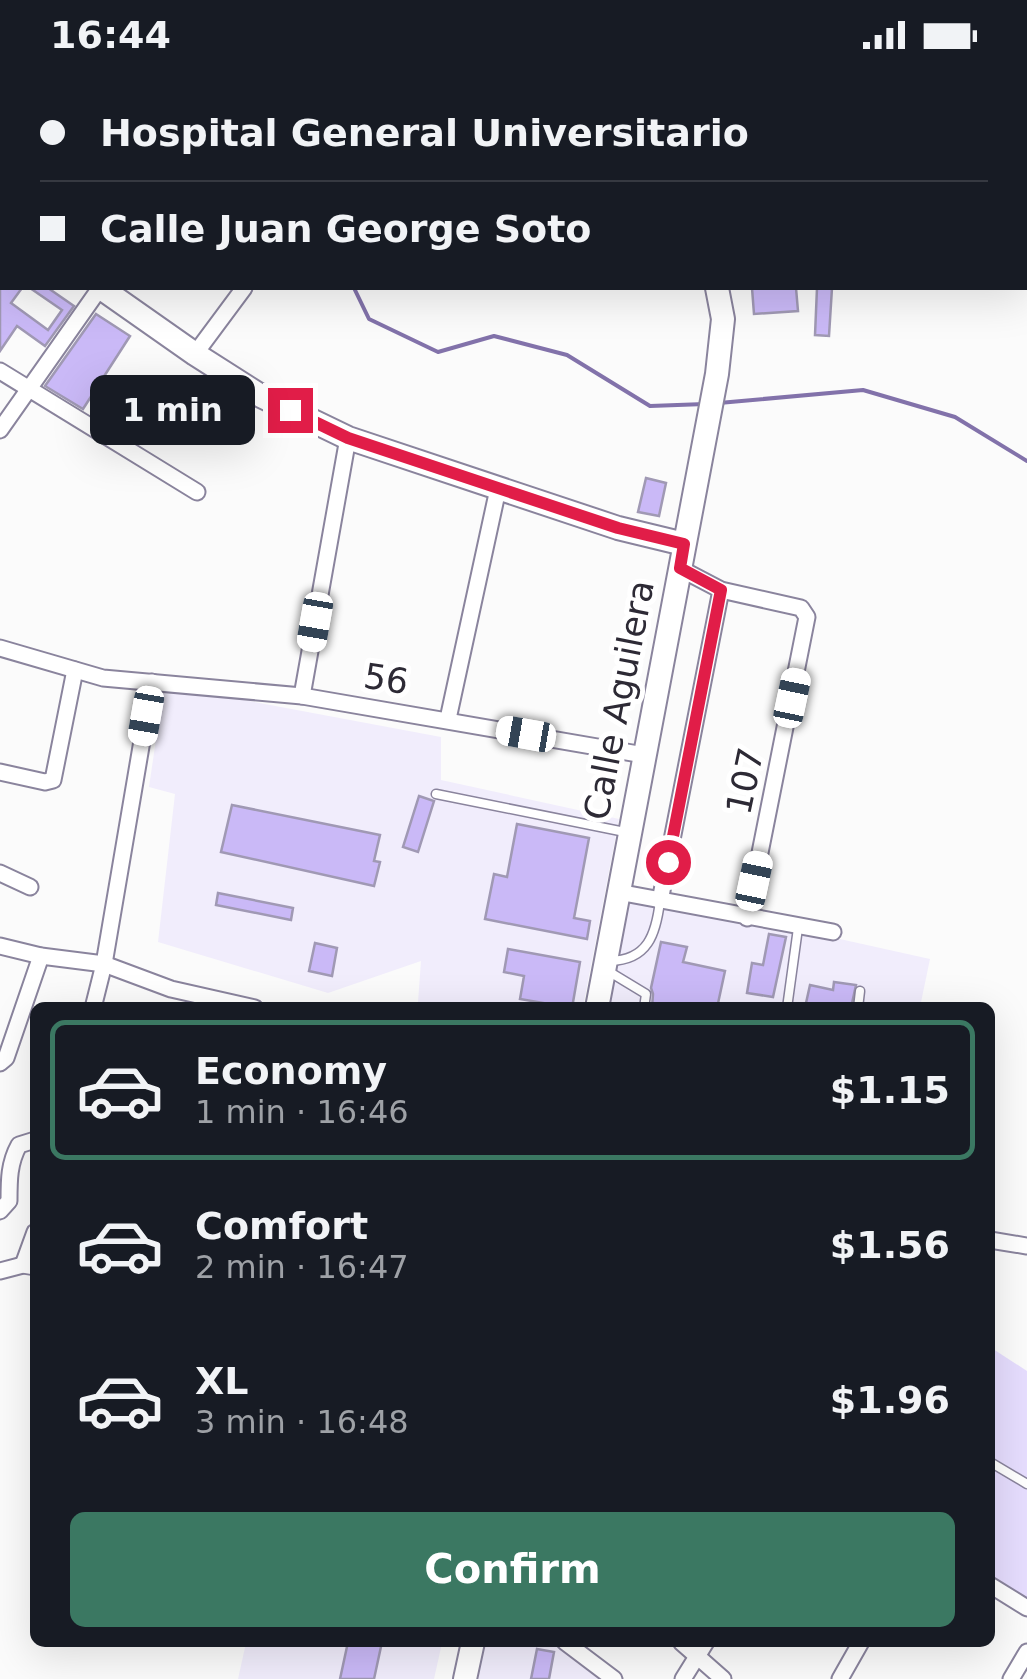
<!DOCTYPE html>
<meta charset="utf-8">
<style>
body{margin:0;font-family:"DejaVu Sans",sans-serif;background:#242831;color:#f1f3f6;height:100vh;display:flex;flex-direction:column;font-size:38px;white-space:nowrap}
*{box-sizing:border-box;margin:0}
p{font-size:32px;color:#9ea1a6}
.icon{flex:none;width:55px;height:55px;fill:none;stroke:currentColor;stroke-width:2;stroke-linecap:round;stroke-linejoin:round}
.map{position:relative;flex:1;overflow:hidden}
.drawer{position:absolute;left:30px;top:932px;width:965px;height:645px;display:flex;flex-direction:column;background:#171b24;border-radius:15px;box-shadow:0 10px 40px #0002}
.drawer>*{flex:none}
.hud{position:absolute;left:0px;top:0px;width:1028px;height:220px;box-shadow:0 10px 40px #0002;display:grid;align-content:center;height:220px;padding:0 40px;background:#171b24}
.end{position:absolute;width:45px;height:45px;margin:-22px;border:12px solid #e11d48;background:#fff;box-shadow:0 0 0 5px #fff}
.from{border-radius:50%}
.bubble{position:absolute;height:70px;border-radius:15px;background:#171b24;box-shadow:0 10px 40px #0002;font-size:32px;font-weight:700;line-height:70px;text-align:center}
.car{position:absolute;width:30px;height:60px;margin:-30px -15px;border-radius:12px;box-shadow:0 0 8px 2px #0007;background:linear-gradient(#fff 24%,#345 0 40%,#fff 0 76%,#345 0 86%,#fff 0)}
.hud b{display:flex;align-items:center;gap:35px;height:95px;font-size:38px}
.hud b+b{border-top:2px solid #363941}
.hud i{width:25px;height:25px;background:#f1f3f6}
ul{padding:18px 0 0;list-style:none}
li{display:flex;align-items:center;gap:30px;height:140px;margin:0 20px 15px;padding:0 20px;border:5px solid transparent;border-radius:15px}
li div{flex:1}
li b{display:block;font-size:38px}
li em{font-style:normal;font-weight:700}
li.active{border-color:#3b7862}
li>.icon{width:90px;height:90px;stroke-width:1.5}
.action{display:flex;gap:20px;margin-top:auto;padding:20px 40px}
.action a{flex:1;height:115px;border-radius:15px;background:#3b7862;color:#fff;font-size:40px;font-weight:700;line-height:115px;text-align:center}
.status{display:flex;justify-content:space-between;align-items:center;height:70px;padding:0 50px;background:#171b24;direction:ltr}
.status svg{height:28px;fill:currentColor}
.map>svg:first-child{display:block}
</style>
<div class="status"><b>16:44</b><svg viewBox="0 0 49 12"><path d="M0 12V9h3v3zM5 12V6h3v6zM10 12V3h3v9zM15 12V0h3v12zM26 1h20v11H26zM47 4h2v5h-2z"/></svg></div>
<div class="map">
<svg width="1027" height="1609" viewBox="0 0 1027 1609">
<rect width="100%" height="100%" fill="#fbfbfb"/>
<g fill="#f1edfc">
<path d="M 164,615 L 441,667 L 441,710 L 619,749 L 583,937 L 441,938 L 418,932 L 421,891 L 328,923 L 158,872 L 175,724 L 149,717 Z"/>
<path d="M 623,821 L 930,889 L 920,937 L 602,938 Z"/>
<path d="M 485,1572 L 551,1573 L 603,1609 L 477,1609 Z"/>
<path d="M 246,1573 L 442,1573 L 434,1609 L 238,1609 Z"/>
</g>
<path fill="#e6ddfe" d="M 990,1277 L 1027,1301 L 1027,1528 L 990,1504 Z"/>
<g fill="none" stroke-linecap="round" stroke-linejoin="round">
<g stroke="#8272aa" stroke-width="4">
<path d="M 371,0 L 372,2"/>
<path d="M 354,218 L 369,249 L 438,282 L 494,266 L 567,285 L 650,336 L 705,334"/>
<path d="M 719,333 L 863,320 L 955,347 L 1027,391"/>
</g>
</g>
<g fill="#cab9f7" stroke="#a099b4" stroke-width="2.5">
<path d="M 0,218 L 22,218 L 11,233 L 48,260 L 62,240 L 30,218 L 48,218 L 74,236 L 45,276 L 17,256 L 0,281 Z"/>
<path d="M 752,218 L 796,218 L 798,241 L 754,244 Z"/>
<path d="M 817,218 L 832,218 L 829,266 L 815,265 Z"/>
<path d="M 96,244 L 130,266 L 83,339 L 45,316 Z"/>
<path d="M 646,408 L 666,413 L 659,446 L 638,442 Z"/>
<path d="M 419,726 L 434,731 L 418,782 L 403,777 Z"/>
<path d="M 232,735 L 380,765 L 374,791 L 380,792 L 374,816 L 221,782 Z"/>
<path d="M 517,754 L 589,768 L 574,848 L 590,851 L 587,869 L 485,849 L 494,804 L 507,807 Z"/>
<path d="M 218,823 L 293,838 L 291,850 L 216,835 Z"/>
<path d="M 769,864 L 786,867 L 773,927 L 747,923 L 752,893 L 763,895 Z"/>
<path d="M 661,872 L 687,877 L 683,892 L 725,901 L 717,938 L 652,938 L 653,924 L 651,918 Z"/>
<path d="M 315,873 L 337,878 L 332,906 L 309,901 Z"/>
<path d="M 508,879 L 580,892 L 572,938 L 520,929 L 524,906 L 504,902 Z"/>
<path d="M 834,912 L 856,915 L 851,938 L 825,938 L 806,933 L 810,915 L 833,920 Z"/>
<path d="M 348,1572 L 382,1572 L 374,1609 L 340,1609 Z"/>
<path d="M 537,1579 L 554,1582 L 549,1609 L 531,1609 Z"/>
</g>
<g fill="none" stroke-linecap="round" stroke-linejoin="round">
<g stroke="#8a849d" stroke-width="11">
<g id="lane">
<path d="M 436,724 L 625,762"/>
<path d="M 610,891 C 648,890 656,864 660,831"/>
<path d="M 608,901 L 646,924 L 644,938"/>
<path d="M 787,938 L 798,858"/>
<path d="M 858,938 L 860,921"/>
<path d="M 990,1392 L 1027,1414"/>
</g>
</g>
<g stroke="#8a849d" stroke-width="19">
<g id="street">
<path d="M 115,2 L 116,0"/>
<path d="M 325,2 L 325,0"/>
<path d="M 905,2 L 906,0"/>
<path d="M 0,49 L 2,51"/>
<path d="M 1025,114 L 1027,114"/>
<path d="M 195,284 L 244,218"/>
<path d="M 0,301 L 197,422"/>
<path d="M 0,360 L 100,218"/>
<path d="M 679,498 L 721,520 L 801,538 L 807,547 L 747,848"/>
<path d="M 0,578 L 103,608 L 302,626 L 644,685"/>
<path d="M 302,626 L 348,368"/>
<path d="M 448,649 L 498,419"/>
<path d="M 0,702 L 45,712 L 53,710 L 75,600"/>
<path d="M 0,803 L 30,817"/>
<path d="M 618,822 L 833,862"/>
<path d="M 660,831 L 721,520"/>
<path d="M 0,876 L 41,886 L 104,894 L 171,919 L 255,938"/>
<path d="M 93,938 L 104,894 L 152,612"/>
<path d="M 0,993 L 6,988 L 41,886"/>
<path d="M 0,1141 L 9,1131 C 9,1110 9,1093 19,1075 L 35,1070"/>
<path d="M 990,1170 L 1027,1176"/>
<path d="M 23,1195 L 35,1162"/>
<path d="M 0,1201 L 23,1195 L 35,1197"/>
<path d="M 990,1515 L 1027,1538"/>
<path d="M 565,1572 L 614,1609"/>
<path d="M 681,1572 L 723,1609"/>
<path d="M 683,1609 L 706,1572"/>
<path d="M 840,1609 L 861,1572"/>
<path d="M 1011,1609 L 1027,1582"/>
</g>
</g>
<g stroke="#8a849d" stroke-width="26">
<g id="secondary">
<path d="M 597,0 L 598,2"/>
<path d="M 713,2 L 713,0"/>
<path d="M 819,2 L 819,0"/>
<path d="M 0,144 L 2,146"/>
<path d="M 101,218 L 195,284 L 261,326 L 348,368 L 618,458 L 684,474"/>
<path d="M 597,938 L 717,304 L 723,249 L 717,218"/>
<path d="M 465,1609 L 473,1572"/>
</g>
</g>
<use href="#lane" stroke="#fff" stroke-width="8"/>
<use href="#street" stroke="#fff" stroke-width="15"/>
<use href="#secondary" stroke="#fff" stroke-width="22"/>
</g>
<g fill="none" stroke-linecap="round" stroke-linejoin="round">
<path stroke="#e11d48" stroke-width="12" d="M 290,340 L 348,368 L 618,458 L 684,474 L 680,498 L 721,520 L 668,792"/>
</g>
<g text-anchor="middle" stroke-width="10" stroke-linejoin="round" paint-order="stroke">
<g font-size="35" fill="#2d2a35" stroke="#fff">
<text transform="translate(386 609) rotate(9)" y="12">56</text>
<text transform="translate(619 630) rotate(-79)" y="12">Calle Aguilera</text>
<text transform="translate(745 711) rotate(-78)" y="12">107</text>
</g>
</g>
</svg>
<i class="end from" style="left:668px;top:792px"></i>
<i class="end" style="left:290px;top:340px"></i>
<div class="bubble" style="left:90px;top:305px;width:165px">1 min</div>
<i class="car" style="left:315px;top:552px;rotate:190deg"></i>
<i class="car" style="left:792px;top:628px;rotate:12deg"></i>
<i class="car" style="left:146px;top:646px;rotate:190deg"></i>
<i class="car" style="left:526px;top:664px;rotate:280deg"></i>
<i class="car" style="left:754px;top:811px;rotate:12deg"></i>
<div class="hud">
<b><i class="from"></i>Hospital General Universitario</b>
<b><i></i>Calle Juan George Soto</b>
</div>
<section class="drawer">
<ul>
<li class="active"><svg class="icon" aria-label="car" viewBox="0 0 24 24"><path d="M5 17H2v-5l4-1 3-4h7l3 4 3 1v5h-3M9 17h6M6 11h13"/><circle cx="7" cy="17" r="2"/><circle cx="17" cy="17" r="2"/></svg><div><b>Economy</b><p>1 min · 16:46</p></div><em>$1.15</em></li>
<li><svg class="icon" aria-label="car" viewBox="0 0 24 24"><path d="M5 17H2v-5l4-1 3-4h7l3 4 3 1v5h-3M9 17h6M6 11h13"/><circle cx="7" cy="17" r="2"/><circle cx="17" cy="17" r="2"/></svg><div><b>Comfort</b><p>2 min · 16:47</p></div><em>$1.56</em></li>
<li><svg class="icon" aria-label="car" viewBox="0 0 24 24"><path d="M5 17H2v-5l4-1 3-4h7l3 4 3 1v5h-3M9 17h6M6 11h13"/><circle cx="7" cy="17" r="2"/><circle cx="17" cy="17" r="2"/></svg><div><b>XL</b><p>3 min · 16:48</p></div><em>$1.96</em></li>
</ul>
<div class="action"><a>Confirm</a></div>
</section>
</div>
